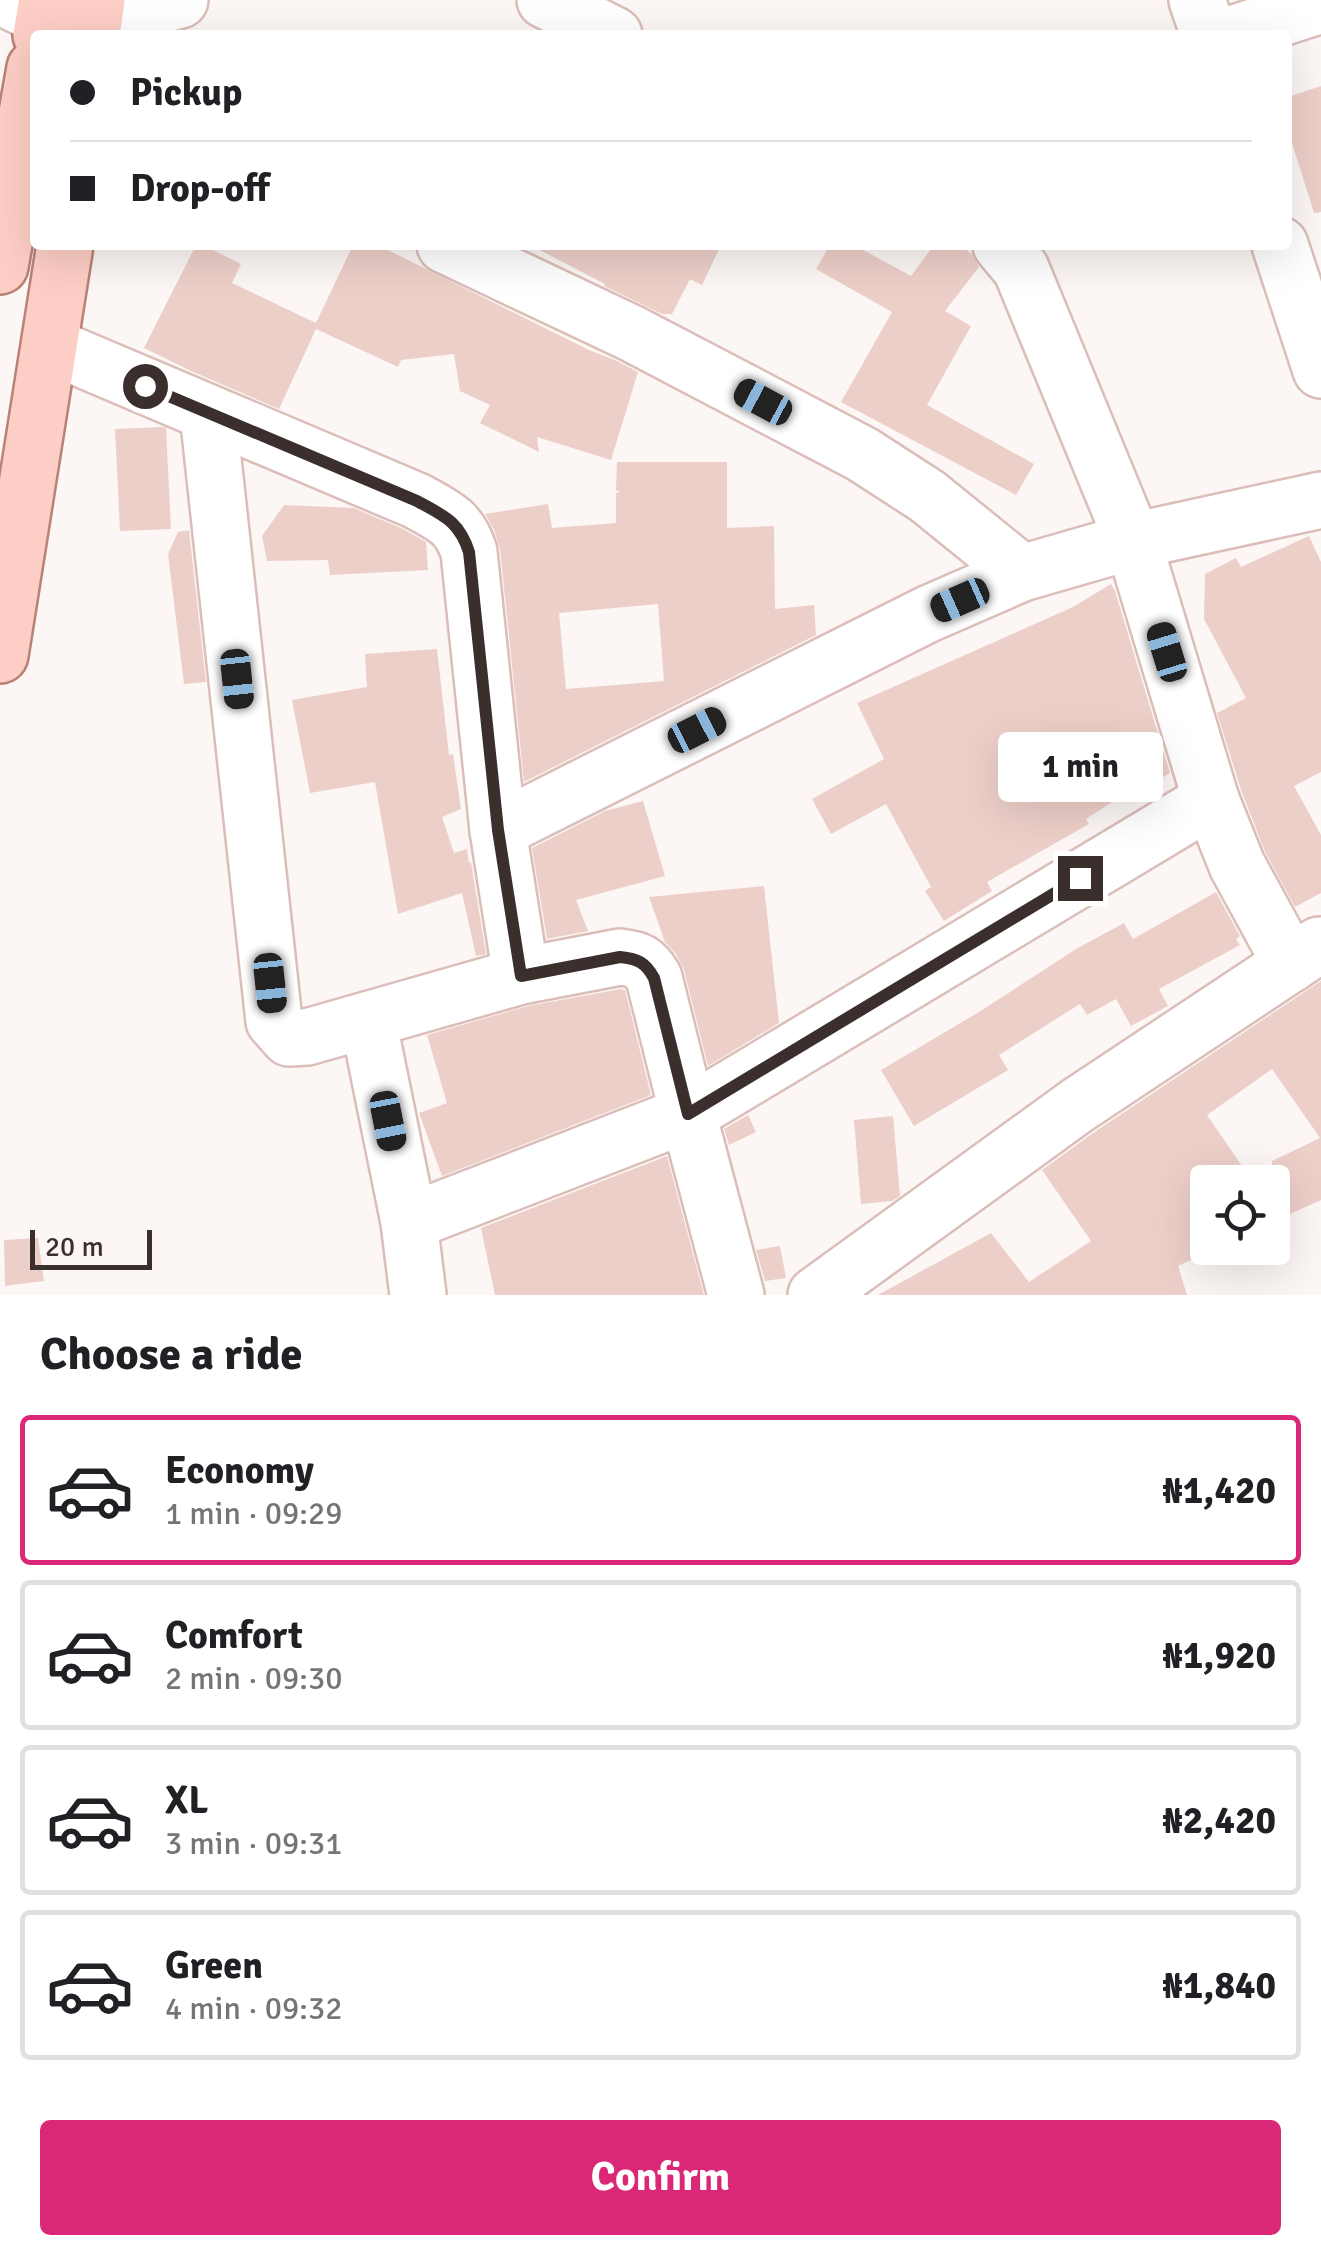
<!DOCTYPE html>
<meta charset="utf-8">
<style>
body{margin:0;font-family:Signika,sans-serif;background:#f6f6f6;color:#202124;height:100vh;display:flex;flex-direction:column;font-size:38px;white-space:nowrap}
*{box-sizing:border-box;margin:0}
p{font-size:32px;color:#757577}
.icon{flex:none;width:55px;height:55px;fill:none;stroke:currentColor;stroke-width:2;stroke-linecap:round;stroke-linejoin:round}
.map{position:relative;height:1295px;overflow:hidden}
.side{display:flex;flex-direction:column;background:#fff;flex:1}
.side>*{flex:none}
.top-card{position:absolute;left:30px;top:30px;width:1262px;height:220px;border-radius:10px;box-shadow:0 10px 40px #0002;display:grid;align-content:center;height:220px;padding:0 40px;background:#fff}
.controls{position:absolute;left:1190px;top:1165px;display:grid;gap:20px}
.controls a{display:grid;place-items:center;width:100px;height:100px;border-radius:10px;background:#fff;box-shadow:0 10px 40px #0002;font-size:50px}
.scale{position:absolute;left:30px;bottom:25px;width:122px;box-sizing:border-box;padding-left:10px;border:5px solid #3a2f2d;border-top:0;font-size:28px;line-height:35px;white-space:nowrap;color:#3a2f2d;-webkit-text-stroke:8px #fcf6f5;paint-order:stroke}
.end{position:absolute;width:45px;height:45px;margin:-22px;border:12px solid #3a2f2d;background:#fff;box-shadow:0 0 0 5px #fff}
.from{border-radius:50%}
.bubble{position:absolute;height:70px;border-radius:10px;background:#fff;box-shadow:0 10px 40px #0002;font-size:32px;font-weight:700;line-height:70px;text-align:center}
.car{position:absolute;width:30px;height:60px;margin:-30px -15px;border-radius:12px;box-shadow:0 0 8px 2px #0007;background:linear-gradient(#222 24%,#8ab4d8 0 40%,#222 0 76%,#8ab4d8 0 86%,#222 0)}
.top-card b{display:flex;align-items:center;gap:35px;height:95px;font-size:38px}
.top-card b+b{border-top:2px solid #e0e0e0}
.top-card i{width:25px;height:25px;background:#202124}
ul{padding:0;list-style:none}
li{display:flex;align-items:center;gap:30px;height:150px;margin:0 20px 15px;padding:0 20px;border:5px solid #e0e0e0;border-radius:10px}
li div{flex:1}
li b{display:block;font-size:38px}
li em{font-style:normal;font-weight:700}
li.active{border-color:#db2777}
li>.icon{width:90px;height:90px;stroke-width:1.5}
h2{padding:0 40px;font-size:45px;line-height:120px}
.button{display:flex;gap:20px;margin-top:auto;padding:20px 40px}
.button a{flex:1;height:115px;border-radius:10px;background:#db2777;color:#fff;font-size:40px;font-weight:700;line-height:115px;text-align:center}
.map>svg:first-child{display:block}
</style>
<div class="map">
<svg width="1321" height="1295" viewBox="0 0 1321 1295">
<rect width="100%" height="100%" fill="#fcf6f5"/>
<g fill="#edcfc9" fill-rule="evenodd">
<path d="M 1321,86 L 1321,212 L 1314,213 L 1288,130 L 1288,97 Z"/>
<path d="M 196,245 L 203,245 L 241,264 L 232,283 L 316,323 L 353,245 L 378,245 L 589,350 L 617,361 L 638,372 L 611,460 L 537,437 L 539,452 L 480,423 L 490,405 L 460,391 L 454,354 L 401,360 L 398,367 L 316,329 L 279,409 L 191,371 L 144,348 Z"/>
<path d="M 530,245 L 721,245 L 702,285 L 690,279 L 672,314 L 662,314 L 604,286 L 605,284 Z"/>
<path d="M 830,245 L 854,245 L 911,276 L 934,245 L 960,245 L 972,254 L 979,267 L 945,311 L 971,326 L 927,405 L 1034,464 L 1016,495 L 841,402 L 892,312 L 816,269 Z"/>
<path d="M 162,427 L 166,428 L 171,529 L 120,531 L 115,429 Z"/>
<path d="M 617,462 L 727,462 L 727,528 L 774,526 L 775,609 L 814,605 L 816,635 L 524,782 L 500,549 L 494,530 L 485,514 L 548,504 L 552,528 L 616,523 L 616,493 L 620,492 L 616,490 ZM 658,604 L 664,681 L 566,689 L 559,613 Z"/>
<path d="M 284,505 L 354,508 L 403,529 L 426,542 L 428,570 L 330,575 L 328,560 L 267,561 L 262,536 Z"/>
<path d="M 189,530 L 206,682 L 184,684 L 168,554 L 178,532 Z"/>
<path d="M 1309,536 L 1321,562 L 1321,772 L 1294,786 L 1321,835 L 1321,893 L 1295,907 L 1265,852 L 1241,790 L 1217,713 L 1246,698 L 1204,619 L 1205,574 L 1236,558 L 1241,567 Z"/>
<path d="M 1111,584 L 1115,591 L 1170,773 L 1147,787 L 1143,782 L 1086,819 L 1089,824 L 987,882 L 992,891 L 944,921 L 925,891 L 931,887 L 886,804 L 831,834 L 812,799 L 884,759 L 857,703 L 1073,607 Z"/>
<path d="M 437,649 L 449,755 L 453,754 L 461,809 L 442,817 L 454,853 L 467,849 L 469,863 L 471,862 L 486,954 L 476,956 L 462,893 L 398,914 L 375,782 L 310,793 L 292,700 L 367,687 L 365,654 Z"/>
<path d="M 643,801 L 665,876 L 576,900 L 588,931 L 547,939 L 532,848 L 605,811 Z"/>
<path d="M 764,886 L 779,1023 L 708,1066 L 684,970 L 676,954 L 665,942 L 649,897 Z"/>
<path d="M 1216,892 L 1240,936 L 1236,939 L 1240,945 L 1159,989 L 1168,1006 L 1131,1026 L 1116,999 L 1087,1015 L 1080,1004 L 999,1055 L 1008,1070 L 914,1126 L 881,1070 L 979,1012 L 1076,949 L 1124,923 L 1133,939 Z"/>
<path d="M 1321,981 L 1321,1200 L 1272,1222 L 1272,1161 L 1320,1138 L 1272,1069 L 1207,1115 L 1253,1182 L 1208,1182 L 1208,1252 L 1178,1266 L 1187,1295 L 878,1295 L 991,1233 L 1029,1282 L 1091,1241 L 1042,1170 L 1096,1131 Z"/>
<path d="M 621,989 L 625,990 L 651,1095 L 442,1176 L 419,1113 L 447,1103 L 427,1035 L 528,1006 Z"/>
<path d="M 748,1115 L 756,1132 L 729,1145 L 724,1129 Z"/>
<path d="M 893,1116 L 900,1196 L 892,1201 L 861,1204 L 854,1120 Z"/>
<path d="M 667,1156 L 704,1295 L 495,1295 L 481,1228 Z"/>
<path d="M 38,1238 L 44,1281 L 5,1286 L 4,1240 Z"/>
<path d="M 780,1246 L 786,1278 L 765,1281 L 756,1250 Z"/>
</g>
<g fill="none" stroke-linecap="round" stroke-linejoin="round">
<g stroke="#dbbeb8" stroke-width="60">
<g id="minor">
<path d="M 8,0 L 44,18"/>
<path d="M 545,0 L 614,35"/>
<path d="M 1197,0 L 1209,35"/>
<path d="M 94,24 L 180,0"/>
<path d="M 1229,35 L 1321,5"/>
<path d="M 445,245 L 631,333 L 862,454 L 927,496 L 1022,573"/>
<path d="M 1001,245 L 1021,269 L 1133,541 L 1211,800 L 1237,865 L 1291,964"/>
<path d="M 1280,245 L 1321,370"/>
<path d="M 51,346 L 417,501 C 444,516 459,521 469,552 L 498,830 L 521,976"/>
<path d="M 208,413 L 274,1021 L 289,1038 L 307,1037 L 521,976 L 620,957 C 638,959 645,962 654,978 L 688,1114 L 409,1222"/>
<path d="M 498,830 L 928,614 L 1022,573 L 1133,541 L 1321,500"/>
<path d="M 368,1020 L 409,1222 L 418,1295"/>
<path d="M 736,1295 L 688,1114 L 1211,800"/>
<path d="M 816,1295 L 1078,1105 L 1319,945"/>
</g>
</g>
<g stroke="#b88277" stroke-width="60">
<g id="major">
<path d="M 41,35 L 47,0"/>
<path d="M 92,35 L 97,0"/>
<path d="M 0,266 L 35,68"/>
<path d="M 0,655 L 65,245"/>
</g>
</g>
<use href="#minor" stroke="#fff" stroke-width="55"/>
<use href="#major" stroke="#fdcec5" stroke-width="55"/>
</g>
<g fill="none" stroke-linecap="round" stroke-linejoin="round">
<path stroke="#3a2f2d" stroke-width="12" d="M 145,386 L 417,501 C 444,516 459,521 469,552 L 498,830 L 521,976 L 620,957 C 638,959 645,962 654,978 L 688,1114 L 1080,878"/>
</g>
</svg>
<div class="controls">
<a><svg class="icon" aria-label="locate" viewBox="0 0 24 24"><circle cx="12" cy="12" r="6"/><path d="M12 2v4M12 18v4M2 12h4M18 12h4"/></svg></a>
</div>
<div class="scale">20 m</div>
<i class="end from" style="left:145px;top:386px"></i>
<i class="end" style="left:1080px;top:878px"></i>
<div class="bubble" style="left:998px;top:732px;width:165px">1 min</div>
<i class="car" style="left:763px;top:402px;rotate:298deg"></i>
<i class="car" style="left:960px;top:600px;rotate:246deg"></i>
<i class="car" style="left:1167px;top:652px;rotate:343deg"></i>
<i class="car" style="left:237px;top:679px;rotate:174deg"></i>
<i class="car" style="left:697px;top:730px;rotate:63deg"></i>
<i class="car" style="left:270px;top:983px;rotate:174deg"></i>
<i class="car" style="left:388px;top:1121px;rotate:169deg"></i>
<div class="top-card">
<b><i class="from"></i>Pickup</b>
<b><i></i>Drop-off</b>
</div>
</div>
<section class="side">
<h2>Choose a ride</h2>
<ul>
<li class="active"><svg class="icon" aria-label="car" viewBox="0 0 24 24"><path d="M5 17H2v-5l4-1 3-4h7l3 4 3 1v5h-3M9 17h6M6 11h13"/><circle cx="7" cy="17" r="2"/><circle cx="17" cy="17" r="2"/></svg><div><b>Economy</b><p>1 min · 09:29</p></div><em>₦1,420</em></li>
<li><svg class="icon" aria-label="car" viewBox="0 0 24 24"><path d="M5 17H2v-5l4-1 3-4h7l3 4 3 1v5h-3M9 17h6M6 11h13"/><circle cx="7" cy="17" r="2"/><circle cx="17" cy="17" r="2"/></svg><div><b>Comfort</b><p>2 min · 09:30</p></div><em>₦1,920</em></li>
<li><svg class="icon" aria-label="car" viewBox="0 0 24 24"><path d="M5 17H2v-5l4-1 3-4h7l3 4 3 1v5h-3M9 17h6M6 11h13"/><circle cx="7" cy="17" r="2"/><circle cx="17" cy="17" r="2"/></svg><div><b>XL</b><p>3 min · 09:31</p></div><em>₦2,420</em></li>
<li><svg class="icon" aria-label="car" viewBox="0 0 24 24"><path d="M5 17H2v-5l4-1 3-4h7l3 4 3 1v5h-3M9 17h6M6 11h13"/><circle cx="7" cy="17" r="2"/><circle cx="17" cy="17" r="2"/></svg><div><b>Green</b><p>4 min · 09:32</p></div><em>₦1,840</em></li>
</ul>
<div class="button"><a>Confirm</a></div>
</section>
